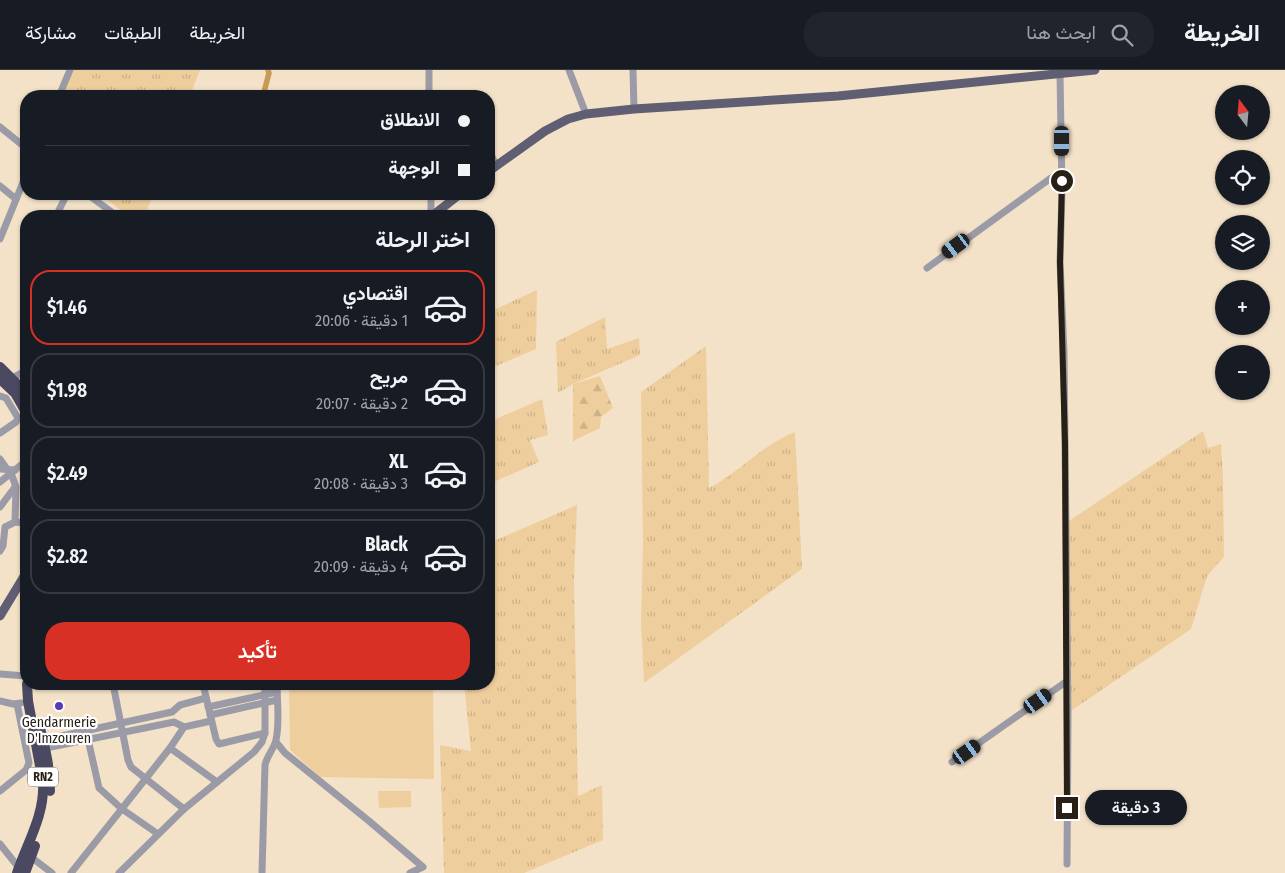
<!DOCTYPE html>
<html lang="ar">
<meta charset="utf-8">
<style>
body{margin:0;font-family:"Fira Sans Condensed",Vazirmatn,sans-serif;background:#20242c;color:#f1f3f6;direction:rtl;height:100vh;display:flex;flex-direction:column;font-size:19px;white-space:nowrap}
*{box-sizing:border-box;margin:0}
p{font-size:16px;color:#9ea1a6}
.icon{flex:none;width:28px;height:28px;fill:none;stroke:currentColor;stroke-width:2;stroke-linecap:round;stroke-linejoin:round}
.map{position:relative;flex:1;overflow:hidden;direction:ltr}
.sheet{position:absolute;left:20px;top:140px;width:475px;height:480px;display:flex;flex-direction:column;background:#171b24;border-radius:20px;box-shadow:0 1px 4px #0004;direction:rtl}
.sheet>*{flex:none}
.banner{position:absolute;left:20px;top:20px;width:475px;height:110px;border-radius:20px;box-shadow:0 1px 4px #0004;direction:rtl;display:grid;align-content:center;height:110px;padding:0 25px;background:#171b24}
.needle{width:32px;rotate:344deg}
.buttons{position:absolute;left:1215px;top:15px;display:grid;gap:10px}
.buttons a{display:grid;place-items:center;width:55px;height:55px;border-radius:50%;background:#171b24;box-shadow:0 1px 4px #0004;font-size:25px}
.end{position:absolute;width:22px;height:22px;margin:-11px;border:6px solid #262016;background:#fff;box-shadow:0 0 0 2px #fff}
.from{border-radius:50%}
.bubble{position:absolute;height:35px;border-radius:18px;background:#171b24;box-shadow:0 1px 4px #0004;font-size:16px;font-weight:600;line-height:35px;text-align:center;direction:rtl}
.car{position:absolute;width:15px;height:30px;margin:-15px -8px;border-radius:6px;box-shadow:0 0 4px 1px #0007;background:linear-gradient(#222 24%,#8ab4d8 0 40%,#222 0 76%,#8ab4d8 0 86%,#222 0)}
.banner b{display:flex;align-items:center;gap:18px;height:48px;font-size:19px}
.banner b+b{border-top:1px solid #363941}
.banner i{width:12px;height:12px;background:#f1f3f6}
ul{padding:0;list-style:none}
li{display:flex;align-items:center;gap:15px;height:75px;margin:0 10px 8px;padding:0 15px;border:2px solid #363941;border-radius:20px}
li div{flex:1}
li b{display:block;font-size:19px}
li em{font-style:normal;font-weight:600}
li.on{border-color:#d93025}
li>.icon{width:45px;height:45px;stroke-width:1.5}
h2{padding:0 25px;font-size:22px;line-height:60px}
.cta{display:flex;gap:10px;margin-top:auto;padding:10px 25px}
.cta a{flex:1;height:58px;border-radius:20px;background:#d93025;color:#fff;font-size:20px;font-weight:600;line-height:58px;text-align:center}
header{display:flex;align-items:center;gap:30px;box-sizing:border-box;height:70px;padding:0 25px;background:#171b24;border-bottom:1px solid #363941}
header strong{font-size:24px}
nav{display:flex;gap:28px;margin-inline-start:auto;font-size:18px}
.search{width:350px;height:45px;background:#20242c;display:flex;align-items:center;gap:12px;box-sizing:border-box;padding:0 18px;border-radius:20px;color:#9ea1a6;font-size:19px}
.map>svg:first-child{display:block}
</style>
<header>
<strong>الخريطة</strong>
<div class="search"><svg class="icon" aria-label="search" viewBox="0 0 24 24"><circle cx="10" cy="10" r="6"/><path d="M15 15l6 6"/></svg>ابحث هنا</div>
<nav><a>الخريطة</a><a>الطبقات</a><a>مشاركة</a></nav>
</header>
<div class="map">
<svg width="1285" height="803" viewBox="0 0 1285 803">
<defs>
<pattern id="grass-tufts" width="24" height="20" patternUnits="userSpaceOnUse" patternTransform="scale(1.25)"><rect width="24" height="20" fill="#efce9d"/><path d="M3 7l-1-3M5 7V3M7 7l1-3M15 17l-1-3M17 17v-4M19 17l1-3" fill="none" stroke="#cdb186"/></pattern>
<pattern id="forest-firs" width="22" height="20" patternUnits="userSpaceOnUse" patternTransform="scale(1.25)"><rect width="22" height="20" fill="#efce9d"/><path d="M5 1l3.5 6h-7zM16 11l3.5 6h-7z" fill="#cdb186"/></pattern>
</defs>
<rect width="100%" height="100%" fill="#f4e2c8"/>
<g fill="url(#grass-tufts)">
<path d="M 72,0 L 200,0 L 190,26 L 65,26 L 61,23 Z"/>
<path d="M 99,124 L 153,124 L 145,146 L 129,146 Z"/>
<path d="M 537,220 L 536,279 L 489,299 L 489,242 Z"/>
<path d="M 605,247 L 607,279 L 639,268 L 640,285 L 573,314 L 558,323 L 556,272 Z"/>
<path d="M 706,276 L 709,418 C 739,403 763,374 795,362 L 802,499 L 644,613 L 641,552 L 643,472 L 641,322 Z"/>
<path d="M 542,329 L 548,365 L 530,370 L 539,392 L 489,414 L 489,352 Z"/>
<path d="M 1203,361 L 1208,378 L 1221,374 L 1223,406 L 1224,487 L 1207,506 L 1191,559 L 1065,645 L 1063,455 Z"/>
<path d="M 577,435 L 574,511 L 578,726 L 602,715 L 603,770 L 524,803 L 444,803 L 440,675 L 471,681 L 464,614 L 489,614 L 489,473 Z"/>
</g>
<path fill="url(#forest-firs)" d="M 600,306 L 613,338 L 601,347 L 600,358 L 573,371 L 573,314 Z"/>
<g fill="#efce9d">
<path d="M 289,614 L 433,614 L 434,709 L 320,707 L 290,680 Z"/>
<path d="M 378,721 L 411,721 L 411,737 L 379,738 Z"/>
</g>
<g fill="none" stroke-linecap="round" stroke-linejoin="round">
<path stroke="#c79b54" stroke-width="5.5" d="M 263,26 L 269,3 L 268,0"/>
<g stroke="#9b9ba7" stroke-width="7">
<path d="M 429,0 L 429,26"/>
<path d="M 569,0 L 586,44"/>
<path d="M 633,0 L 634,39"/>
<path d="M 1060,4 L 1062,121 L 1060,192 L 1064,283 L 1068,646 L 1067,794"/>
<path d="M 59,26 L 70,0"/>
<path d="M 0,57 L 26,78"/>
<path d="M 489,79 L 496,96"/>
<path d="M 0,116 L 16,129"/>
<path d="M 87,124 L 117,146"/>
<path d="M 431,124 L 431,146"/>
<path d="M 56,146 L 67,124"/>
<path d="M 0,169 L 26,105"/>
<path d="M 927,198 L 1062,100"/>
<path d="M 12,308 L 26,301"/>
<path d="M 0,326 L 6,328 L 18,348 L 16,352 L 0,363"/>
<path d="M 0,389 L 7,399"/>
<path d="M 0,399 L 15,400"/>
<path d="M 11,403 L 16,417 L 15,452"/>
<path d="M 0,412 L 26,391"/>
<path d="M 0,437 L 15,417"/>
<path d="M 0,481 L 3,476 L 5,457 L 15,452 L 26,453"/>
<path d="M 0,604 L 26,606"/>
<path d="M 113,614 L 128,690 L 131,697 L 184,739"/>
<path d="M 203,614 L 216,669 L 219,674 L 265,663"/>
<path d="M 0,631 L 13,634 L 21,633"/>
<path d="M 208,637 L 277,622"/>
<path d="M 210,645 L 277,630"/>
<path d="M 87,665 L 99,718 L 122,739 L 158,764"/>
<path d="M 43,670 L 172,642 L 180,635 L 206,628"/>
<path d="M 276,672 L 285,683 L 369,751 L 423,797 L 410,803"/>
<path d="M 46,678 L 174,652 L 184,657 L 211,651"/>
<path d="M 170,678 L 217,712"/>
<path d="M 952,692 L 1067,611"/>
<path d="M 0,721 L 26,700 L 29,693 L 17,634"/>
<path d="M 0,774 L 19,798"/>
<path d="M 31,787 L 52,803"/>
<path d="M 71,803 L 170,678 L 184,657"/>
<path d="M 119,803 L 184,739 L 254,682 L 262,672 L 265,663 L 265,614"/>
<path d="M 262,803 L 265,695 C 267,685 274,679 276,670 C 280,652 277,632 277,614"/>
</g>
<g stroke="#605e73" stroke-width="9">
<path d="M 489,101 L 545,61 L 568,49 L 586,44 L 634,39 L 838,26 L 1095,0"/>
<path d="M 432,146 L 460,124"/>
<path d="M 0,546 L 26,503"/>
</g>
<g stroke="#4b4961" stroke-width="10">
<path d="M 0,297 L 21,318 L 26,326"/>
<path d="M 0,309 L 15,323 L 26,342"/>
<path d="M 26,371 L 26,377"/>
<path d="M 39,654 C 45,679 50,695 50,721"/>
<path d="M 17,803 C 27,773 45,745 43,712 L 28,631 L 27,614"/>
<path d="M 25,803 L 35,776"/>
</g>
</g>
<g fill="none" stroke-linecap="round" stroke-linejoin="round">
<path stroke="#262016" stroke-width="6" d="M 1062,111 L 1060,192 L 1065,373 L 1067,738"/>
</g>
<circle fill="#583bb3" stroke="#fff" stroke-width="2" cx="59" cy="636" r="5"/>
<g text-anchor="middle" stroke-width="4.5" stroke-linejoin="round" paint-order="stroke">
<rect fill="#fff" stroke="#67635c" stroke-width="1" x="28" y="697.5" width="30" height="19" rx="4"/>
<g font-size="12" font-weight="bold" fill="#262016">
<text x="43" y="711">RN2</text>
</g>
<g font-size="14" fill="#262016" stroke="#fff">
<text x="59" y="657">Gendarmerie<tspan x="59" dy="16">D'Imzouren</tspan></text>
</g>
</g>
</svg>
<div class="buttons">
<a><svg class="needle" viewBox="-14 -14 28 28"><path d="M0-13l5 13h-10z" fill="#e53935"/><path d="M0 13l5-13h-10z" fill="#9ea1a6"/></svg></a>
<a><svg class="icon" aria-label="locate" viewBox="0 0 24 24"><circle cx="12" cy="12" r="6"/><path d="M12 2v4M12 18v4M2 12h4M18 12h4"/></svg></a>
<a><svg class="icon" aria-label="layers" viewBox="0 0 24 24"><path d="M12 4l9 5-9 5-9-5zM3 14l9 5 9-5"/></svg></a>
<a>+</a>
<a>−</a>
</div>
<i class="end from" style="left:1062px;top:111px"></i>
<i class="end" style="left:1067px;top:738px"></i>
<div class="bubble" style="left:1085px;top:720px;width:102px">3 دقيقة</div>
<i class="car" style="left:1062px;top:71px;rotate:180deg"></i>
<i class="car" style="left:956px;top:176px;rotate:234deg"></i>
<i class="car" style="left:1038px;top:631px;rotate:55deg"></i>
<i class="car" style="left:967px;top:682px;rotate:55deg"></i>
<div class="banner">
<b><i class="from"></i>الانطلاق</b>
<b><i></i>الوجهة</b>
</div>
<section class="sheet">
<h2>اختر الرحلة</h2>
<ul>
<li class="on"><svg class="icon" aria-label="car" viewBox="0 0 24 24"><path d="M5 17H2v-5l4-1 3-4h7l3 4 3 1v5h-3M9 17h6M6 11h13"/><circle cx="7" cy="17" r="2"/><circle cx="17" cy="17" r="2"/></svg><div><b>اقتصادي</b><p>1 دقيقة · 20:06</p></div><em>$1.46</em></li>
<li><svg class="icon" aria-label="car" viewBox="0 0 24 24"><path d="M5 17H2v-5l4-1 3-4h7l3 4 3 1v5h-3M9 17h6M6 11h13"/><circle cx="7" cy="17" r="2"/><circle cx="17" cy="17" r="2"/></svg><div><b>مريح</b><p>2 دقيقة · 20:07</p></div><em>$1.98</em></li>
<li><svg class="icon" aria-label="car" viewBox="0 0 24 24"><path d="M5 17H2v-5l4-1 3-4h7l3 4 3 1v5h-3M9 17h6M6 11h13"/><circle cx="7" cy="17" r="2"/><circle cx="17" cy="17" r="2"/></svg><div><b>XL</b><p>3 دقيقة · 20:08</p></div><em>$2.49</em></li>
<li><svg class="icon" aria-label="car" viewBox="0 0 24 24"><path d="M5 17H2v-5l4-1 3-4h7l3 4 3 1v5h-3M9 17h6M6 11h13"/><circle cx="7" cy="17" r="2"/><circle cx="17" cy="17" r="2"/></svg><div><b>Black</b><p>4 دقيقة · 20:09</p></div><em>$2.82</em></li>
</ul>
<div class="cta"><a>تأكيد</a></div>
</section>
</div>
